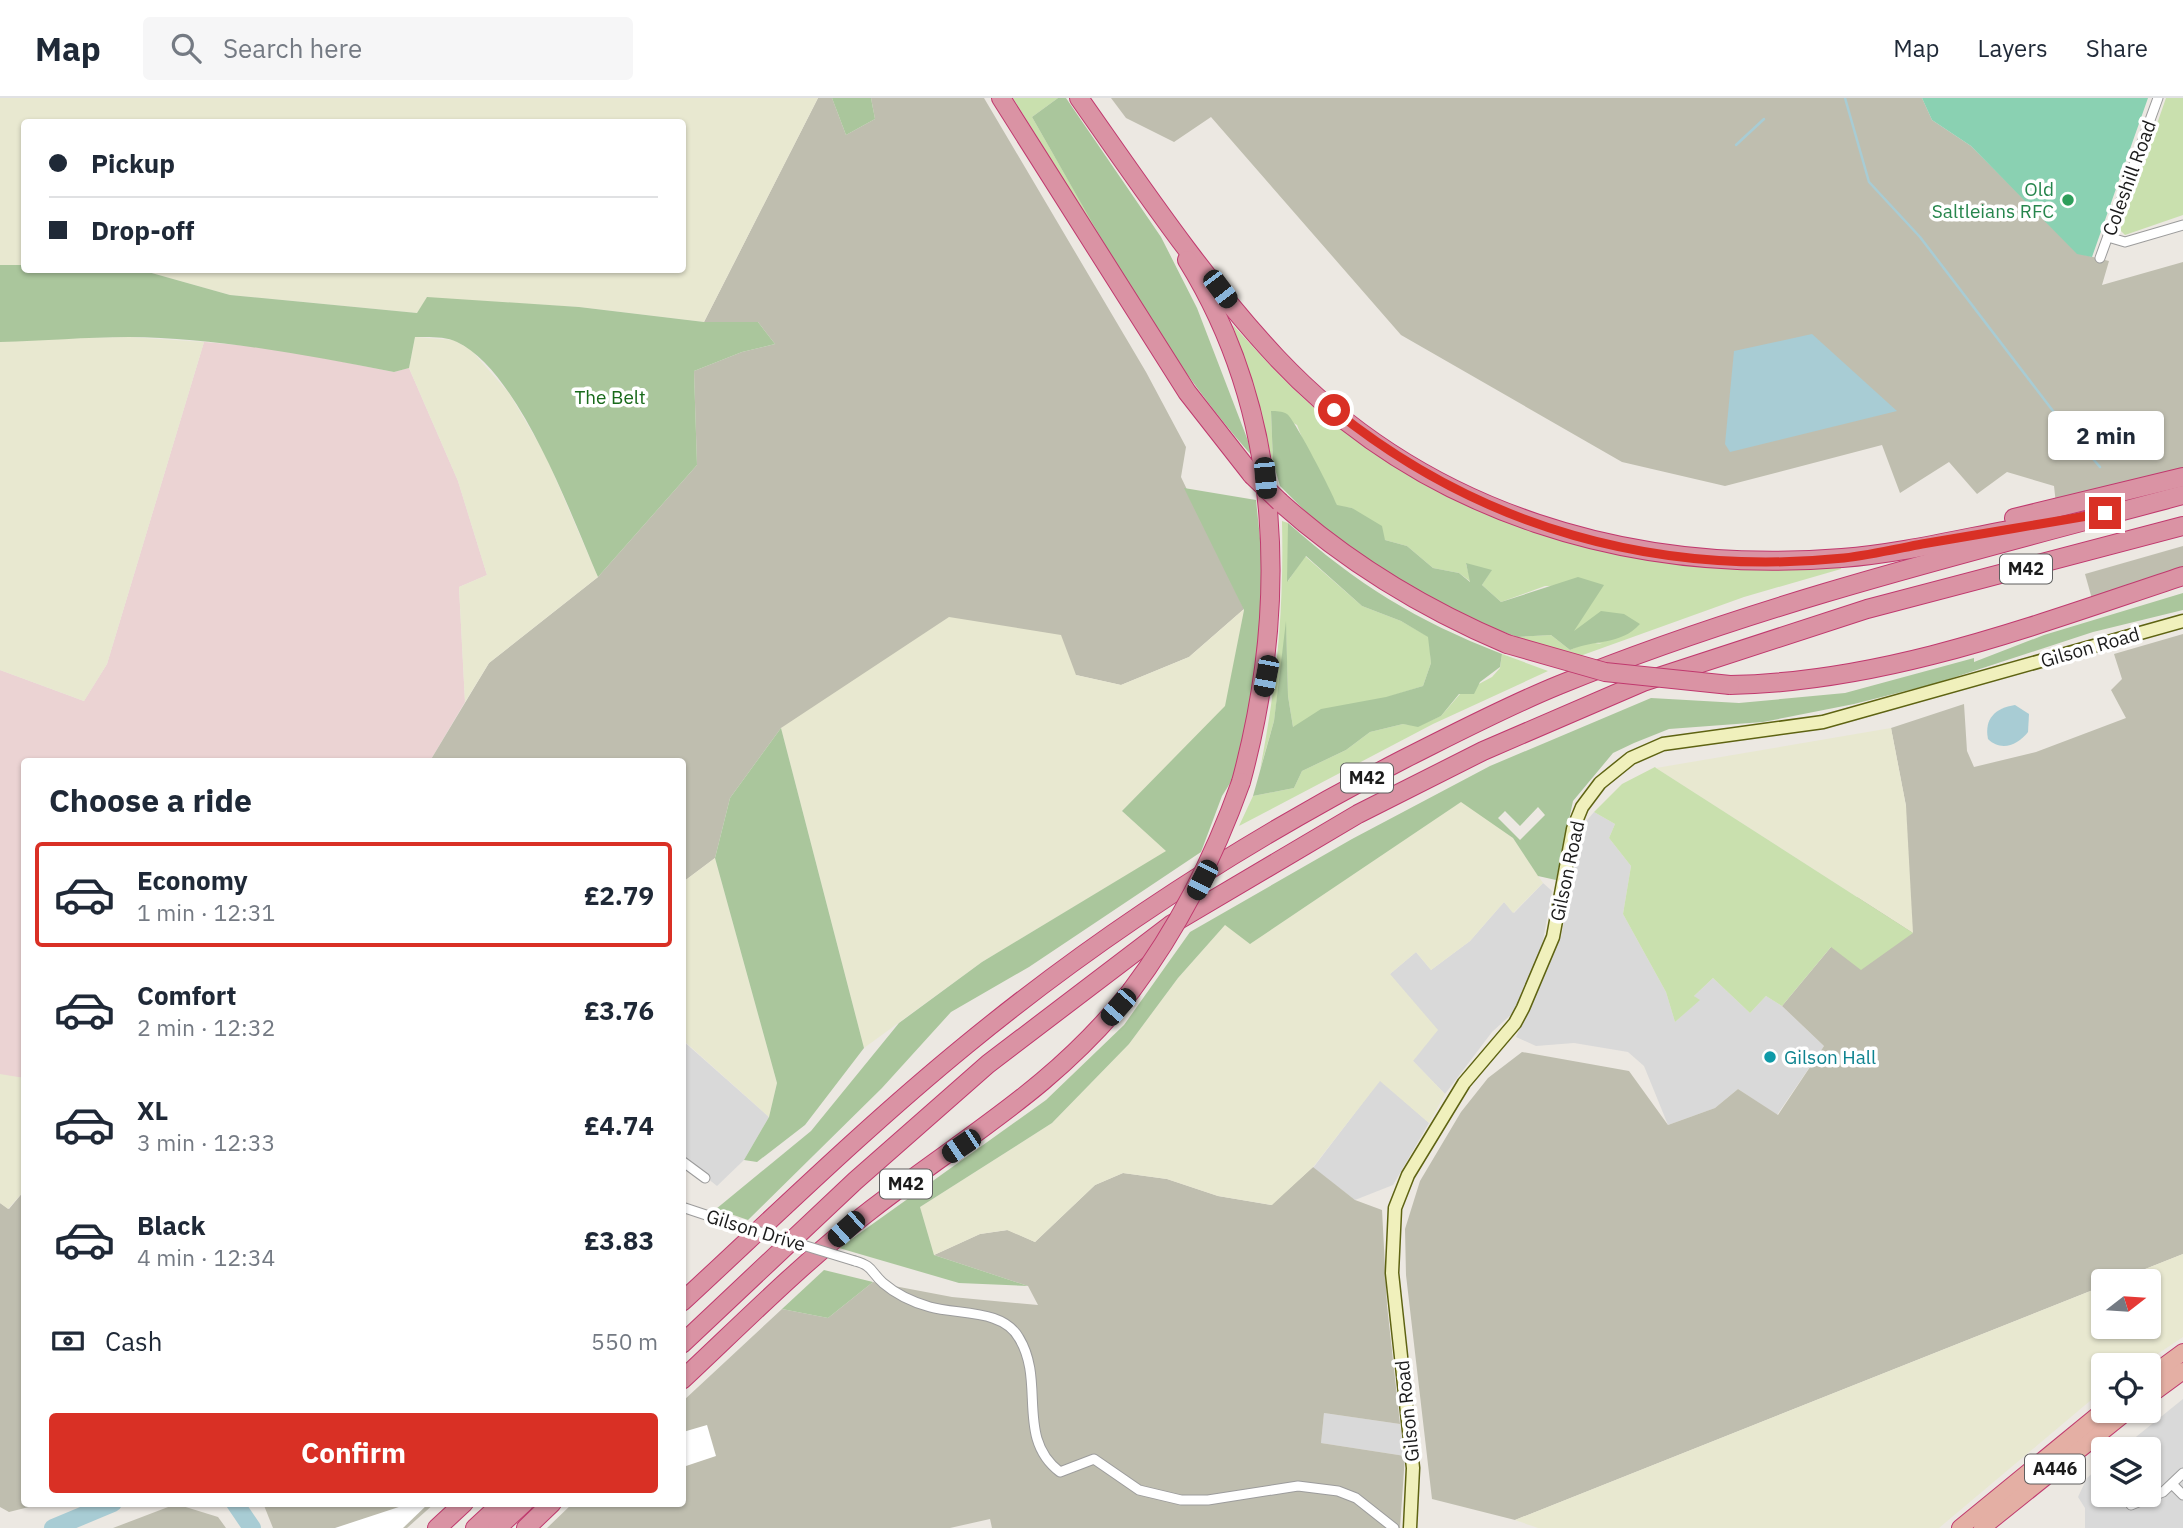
<!DOCTYPE html>
<meta charset="utf-8">
<style>
body{margin:0;font-family:"IBM Plex Sans",sans-serif;background:#f6f6f7;color:#1f2937;height:100vh;display:flex;flex-direction:column;font-size:26px;white-space:nowrap}
*{box-sizing:border-box;margin:0}
p{font-size:23px;color:#747a83}
.icon{flex:none;width:38px;height:38px;fill:none;stroke:currentColor;stroke-width:2;stroke-linecap:round;stroke-linejoin:round}
.map{position:relative;flex:1;overflow:hidden}
.sheet{position:absolute;left:21px;top:660px;width:665px;height:749px;display:flex;flex-direction:column;background:#fff;border-radius:7px;box-shadow:0 2px 5px #0004}
.sheet>*{flex:none}
.top-card{position:absolute;left:21px;top:21px;width:665px;height:154px;border-radius:7px;box-shadow:0 2px 5px #0004;display:grid;align-content:center;height:154px;padding:0 28px;background:#fff}
.needle{width:46px;rotate:73deg}
.fabs{position:absolute;left:2091px;top:1171px;display:grid;gap:14px}
.fabs a{display:grid;place-items:center;width:70px;height:70px;border-radius:7px;background:#fff;box-shadow:0 2px 5px #0004;font-size:35px}
.end{position:absolute;width:32px;height:32px;margin:-16px;border:9px solid #d93025;background:#fff;box-shadow:0 0 0 4px #fff}
.from{border-radius:50%}
.bubble{position:absolute;height:49px;border-radius:7px;background:#fff;box-shadow:0 2px 5px #0004;font-size:23px;font-weight:700;line-height:49px;text-align:center}
.car{position:absolute;width:21px;height:42px;margin:-21px -10px;border-radius:9px;box-shadow:0 0 5px 2px #0007;background:linear-gradient(#222 24%,#8ab4d8 0 40%,#222 0 76%,#8ab4d8 0 86%,#222 0)}
.top-card b{display:flex;align-items:center;gap:24px;height:66px;font-size:26px}
.top-card b+b{border-top:2px solid #e0e1e3}
.top-card i{width:18px;height:18px;background:#1f2937}
ul{padding:0;list-style:none}
li{display:flex;align-items:center;gap:21px;height:105px;margin:0 14px 10px;padding:0 14px;border:4px solid transparent;border-radius:7px}
li div{flex:1}
li b{display:block;font-size:26px}
li em{font-style:normal;font-weight:700}
li.on{border-color:#d93025}
li>.icon{width:63px;height:63px;stroke-width:1.5}
h2{padding:0 28px;font-size:32px;line-height:84px}
.pay{display:flex;align-items:center;gap:18px;height:77px;padding:0 28px;font-size:26px}
.pay p{margin-inline-start:auto}
.primary-button{display:flex;gap:14px;margin-top:auto;padding:14px 28px}
.primary-button a{flex:1;height:80px;border-radius:7px;background:#d93025;color:#fff;font-size:28px;font-weight:700;line-height:80px;text-align:center}
header{display:flex;align-items:center;gap:42px;box-sizing:border-box;height:98px;padding:0 35px;background:#fff;border-bottom:2px solid #e0e1e3}
header strong{font-size:33px}
nav{display:flex;gap:38px;margin-inline-start:auto;font-size:24px}
.search{width:490px;height:63px;background:#f6f6f7;display:flex;align-items:center;gap:18px;box-sizing:border-box;padding:0 24px;border-radius:7px;color:#747a83;font-size:26px}
.map>svg:first-child{display:block}
</style>
<header>
<strong>Map</strong>
<div class="search"><svg class="icon" aria-label="search" viewBox="0 0 24 24"><circle cx="10" cy="10" r="6"/><path d="M15 15l6 6"/></svg>Search here</div>
<nav><a>Map</a><a>Layers</a><a>Share</a></nav>
</header>
<div class="map">
<svg width="2183" height="1430" viewBox="0 0 2183 1430">
<rect width="100%" height="100%" fill="#ece8e2"/>
<g fill="#d9d9d9">
<path d="M 1594,714 L 1615,726 L 1609,740 L 1631,768 L 1623,816 L 1666,894 L 1675,924 L 1699,902 L 1694,898 L 1713,880 L 1750,915 L 1766,898 L 1782,908 L 1824,948 L 1777,1017 L 1738,991 L 1715,1010 L 1668,1027 L 1644,968 L 1628,954 L 1574,945 L 1536,948 L 1516,939 L 1561,839 L 1582,728 Z"/>
<path d="M 1543,785 L 1552,793 L 1542,848 L 1516,912 L 1492,934 L 1445,996 L 1413,963 L 1390,876 L 1416,854 L 1431,872 L 1470,843 L 1504,804 L 1514,815 Z"/>
<path d="M 682,942 L 769,1019 L 744,1062 L 717,1088 L 683,1061 Z"/>
<path d="M 1380,982 L 1429,1025 L 1393,1087 L 1355,1102 L 1313,1070 Z"/>
<path d="M 2183,1301 L 2183,1430 L 2085,1430 L 2085,1410 L 2078,1399 L 2087,1380 L 2103,1366 L 2104,1396 L 2149,1396 L 2149,1351 L 2121,1351 Z"/>
<path d="M 1324,1315 L 1400,1326 L 1405,1358 L 1321,1345 Z"/>
</g>
<path fill="#ebd3d3" d="M 204,244 L 273,250 L 394,274 L 409,270 L 458,383 L 487,477 L 459,489 L 465,604 L 430,663 L 24,663 L 24,980 L 0,977 L 0,572 L 84,603 L 107,566 Z"/>
<g fill="#bfbeaf">
<path d="M 818,0 L 832,0 L 846,37 L 875,21 L 871,0 L 984,0 L 1146,274 L 1186,349 L 1181,379 L 1244,511 L 1189,559 L 1121,587 L 1076,577 L 781,630 L 730,700 L 715,760 L 683,784 L 682,663 L 430,663 L 489,565 L 598,479 L 697,367 L 694,273 L 742,254 L 775,246 L 758,224 L 704,224 Z"/>
<path d="M 1111,0 L 1922,0 L 1932,22 L 1971,48 L 2077,155 L 2109,163 L 2102,187 L 2183,164 L 2183,373 L 2056,406 L 2054,388 L 2007,374 L 1977,396 L 1949,364 L 1900,395 L 1882,347 L 1725,388 L 1622,364 L 1401,237 L 1211,19 L 1174,44 L 1126,20 Z"/>
<path d="M 2183,448 L 2183,472 L 2092,501 L 2085,476 Z"/>
<path d="M 2183,536 L 2183,1156 L 2115,1183 L 2104,1183 L 2103,1188 L 1515,1422 L 1432,1401 L 1406,1177 L 1405,1131 L 1420,1083 L 1461,1014 L 1488,980 L 1522,954 L 1629,973 L 1668,1027 L 1715,1010 L 1738,991 L 1778,1017 L 1824,948 L 1782,908 L 1831,849 L 1906,708 L 1891,630 L 1964,606 L 1967,653 L 1974,669 L 2036,654 L 2126,620 L 2111,592 L 2122,581 L 2114,556 Z"/>
<path d="M 1313,1069 L 1355,1102 L 1382,1112 L 1387,1207 L 1400,1326 L 1324,1315 L 1321,1345 L 1405,1358 L 1400,1430 L 992,1430 L 990,1421 L 950,1430 L 547,1430 L 573,1405 L 682,1405 L 683,1303 L 782,1211 L 828,1220 L 873,1184 L 952,1199 L 1038,1207 L 1028,1188 L 934,1157 L 980,1136 L 1008,1132 L 1035,1144 L 1095,1087 L 1123,1075 L 1167,1081 L 1218,1098 L 1271,1107 Z"/>
<path d="M 24,1093 L 24,1405 L 45,1405 L 9,1414 L 0,1409 L 0,1105 L 9,1111 Z"/>
<path d="M 263,1405 L 435,1405 L 407,1430 L 273,1430 Z"/>
<path d="M 176,1406 L 218,1419 L 226,1430 L 113,1430 Z"/>
</g>
<g fill="#e8e8d0">
<path d="M 0,0 L 818,0 L 704,224 L 579,209 L 427,200 L 417,215 L 230,197 L 141,172 L 682,172 L 682,24 L 24,24 L 24,167 L 0,167 Z"/>
<path d="M 129,239 L 204,244 L 107,566 L 84,603 L 0,572 L 0,242 Z"/>
<path d="M 415,239 L 454,242 L 471,252 L 509,295 L 545,356 L 598,479 L 489,565 L 465,604 L 459,489 L 487,477 L 458,383 L 409,270 Z"/>
<path d="M 1244,511 L 1226,608 L 1122,713 L 1167,753 L 982,864 L 864,950 L 781,630 L 949,519 L 1061,537 L 1076,577 L 1121,587 L 1189,559 Z"/>
<path d="M 1891,630 L 1906,708 L 1913,835 L 1656,670 Z"/>
<path d="M 1462,703 L 1513,740 L 1543,785 L 1513,815 L 1504,804 L 1470,843 L 1431,872 L 1416,854 L 1390,876 L 1438,932 L 1413,963 L 1445,996 L 1429,1025 L 1380,983 L 1313,1069 L 1272,1107 L 1218,1098 L 1167,1081 L 1123,1075 L 1095,1087 L 1035,1144 L 1007,1132 L 980,1136 L 934,1157 L 920,1109 L 1052,1025 L 1129,946 L 1178,880 L 1225,827 L 1251,845 Z"/>
<path d="M 715,760 L 777,985 L 769,1019 L 683,942 L 683,784 Z"/>
<path d="M 0,976 L 24,980 L 24,1093 L 8,1111 L 0,1105 Z"/>
<path d="M 2183,1156 L 2183,1239 L 2141,1267 L 2104,1267 L 2103,1292 L 1939,1430 L 1538,1430 L 1515,1422 L 2103,1188 L 2104,1228 L 2149,1228 L 2149,1183 L 2115,1183 Z"/>
</g>
<g fill="#c9e0ae">
<path d="M 1013,0 L 1058,0 L 1032,19 L 1125,181 Z"/>
<path d="M 2166,0 L 2183,0 L 2183,117 L 2125,137 L 2120,132 Z"/>
<path d="M 1233,227 C 1262,259 1290,290 1323,317 C 1433,408 1571,459 1713,469 C 1755,471 1798,468 1840,465 L 1841,471 L 1744,499 L 1580,558 L 1517,539 L 1551,537 L 1570,552 L 1588,544 L 1602,546 L 1572,535 L 1603,487 L 1545,488 L 1501,504 L 1482,487 L 1491,473 L 1466,466 L 1471,484 L 1459,475 L 1433,470 L 1407,448 L 1385,442 L 1352,410 L 1337,408 L 1306,350 L 1297,327 L 1271,313 L 1273,364 Z"/>
<path d="M 1282,423 L 1288,425 L 1288,483 L 1305,458 L 1362,508 L 1401,523 L 1429,539 L 1431,565 L 1423,588 L 1293,629 L 1288,598 L 1286,530 L 1274,623 L 1260,672 C 1277,583 1284,513 1282,423 Z"/>
<path d="M 1502,556 L 1548,573 L 1433,626 L 1239,728 L 1253,698 L 1294,690 L 1302,673 L 1346,652 L 1370,634 L 1403,626 L 1418,628 L 1441,618 L 1460,596 L 1492,579 L 1500,570 Z"/>
<path d="M 1655,669 L 1656,670 L 1913,835 L 1861,872 L 1831,849 L 1782,908 L 1766,898 L 1750,915 L 1713,880 L 1694,898 L 1700,902 L 1675,924 L 1666,894 L 1623,816 L 1631,768 L 1609,740 L 1615,726 L 1594,714 L 1622,686 Z"/>
</g>
<g fill="#aac69c" fill-rule="evenodd">
<path d="M 832,0 L 871,0 L 875,21 L 846,37 Z"/>
<path d="M 1058,0 L 1066,0 L 1161,139 L 1197,210 L 1255,361 C 1163,259 1100,137 1032,19 Z"/>
<path d="M 0,167 L 24,167 L 24,172 L 141,172 L 230,197 L 417,215 L 427,199 L 579,209 L 704,224 L 758,224 L 775,246 L 742,254 L 694,273 L 697,367 L 598,479 C 571,417 519,273 457,244 C 445,238 428,239 415,239 L 409,270 L 394,274 C 306,257 218,240 129,239 C 86,239 43,243 0,244 Z"/>
<path d="M 1271,313 C 1276,313 1282,313 1287,316 C 1295,322 1332,394 1337,407 L 1352,410 L 1382,428 L 1385,442 L 1407,448 L 1433,470 L 1459,475 L 1470,484 L 1466,465 L 1492,472 L 1482,487 L 1501,504 L 1578,479 L 1604,487 L 1574,533 L 1601,513 L 1624,516 L 1640,526 C 1620,548 1594,541 1570,552 L 1551,537 L 1517,539 L 1463,519 L 1377,471 L 1316,424 L 1280,388 L 1273,364 Z"/>
<path d="M 1184,390 L 1256,402 L 1263,469 L 1261,543 L 1251,612 L 1232,682 L 1222,698 L 1201,754 L 1029,869 L 951,914 L 882,990 L 748,1122 L 716,1111 L 811,1033 L 899,925 L 982,864 L 1166,753 L 1122,713 L 1225,608 L 1244,512 Z"/>
<path d="M 1288,425 C 1358,487 1415,522 1502,556 L 1500,569 L 1480,584 L 1474,596 L 1459,596 L 1441,618 L 1418,629 L 1403,626 L 1370,634 L 1346,652 L 1302,673 L 1294,690 L 1253,698 L 1274,623 L 1286,523 L 1288,598 L 1293,629 L 1321,611 L 1386,599 L 1423,588 L 1431,565 L 1428,539 L 1401,523 L 1362,508 L 1306,458 L 1287,484 Z"/>
<path d="M 2183,495 L 2183,512 L 2093,534 L 1937,585 L 1854,606 L 1763,624 L 1669,631 L 1634,645 L 1613,655 L 1573,703 L 1556,782 L 1538,778 L 1513,740 L 1461,704 L 1250,846 L 1225,827 L 1178,880 L 1129,946 L 1052,1025 L 920,1109 L 934,1157 L 1028,1188 L 959,1185 L 839,1150 L 1046,1002 L 1124,927 L 1190,834 L 1352,741 L 1490,668 L 1651,600 L 1739,605 L 1845,595 L 1974,560 L 1974,564 L 2044,537 ZM 1538,709 L 1545,717 L 1520,742 L 1498,720 L 1505,713 L 1520,728 Z"/>
<path d="M 781,630 L 864,950 L 805,1027 L 757,1064 L 744,1062 L 769,1019 L 777,985 L 715,760 L 730,700 Z"/>
<path d="M 824,1172 L 873,1184 L 828,1220 L 782,1211 Z"/>
</g>
<path fill="#8ad1b2" d="M 1922,0 L 2148,0 L 2092,159 L 2077,156 L 1971,48 L 1932,22 Z"/>
<g fill="#a8ccd4">
<path d="M 1812,236 L 1897,313 L 1730,354 L 1725,346 L 1734,253 Z"/>
<path d="M 2015,607 L 2029,616 L 2028,634 C 2018,647 2001,654 1988,641 C 1984,621 1995,610 2015,607 Z"/>
</g>
<g fill="#fff">
<path d="M 707,1327 L 716,1358 L 683,1369 L 683,1334 Z"/>
<path d="M 411,1405 L 429,1405 L 403,1430 L 335,1430 Z"/>
</g>
<g fill="none" stroke-linecap="round" stroke-linejoin="round">
<g stroke="#a8ccd4" stroke-width="2.5">
<path d="M 1845,0 L 1869,84 L 1920,139 L 2063,326 L 2100,369"/>
<path d="M 1736,47 L 1764,21"/>
</g>
<g stroke="#a8ccd4" stroke-width="18">
<path d="M 235,1405 L 252,1430"/>
<path d="M 53,1430 L 113,1405"/>
</g>
<g stroke="#9c9c9c" stroke-width="11">
<g id="minor">
<path d="M 2108,139 L 2125,144 L 2183,127"/>
<path d="M 2100,160 L 2158,0"/>
<path d="M 682,1063 L 705,1080"/>
<path d="M 682,1109 L 721,1122"/>
<path d="M 855,1163 C 873,1168 870,1173 883,1185 C 897,1197 912,1204 930,1209 C 959,1217 1003,1211 1019,1240 C 1046,1284 1015,1340 1060,1374 L 1094,1361 L 1139,1392 L 1181,1402 L 1208,1402 L 1298,1388 L 1338,1393 L 1356,1400 L 1394,1430"/>
<path d="M 2173,1387 L 2183,1397"/>
<path d="M 2131,1407 L 2163,1394 L 2183,1375"/>
</g>
</g>
<g stroke="#5e6312" stroke-width="15">
<path id="secondary" d="M 1410,1430 L 1413,1370 L 1392,1175 L 1395,1110 L 1408,1077 L 1464,985 L 1515,925 L 1523,910 L 1553,839 L 1573,731 L 1582,709 L 1600,685 L 1631,660 L 1663,646 L 1823,624 L 2183,523"/>
</g>
<g stroke="#c0396e" stroke-width="18">
<g id="trunk">
<path d="M 2149,1279 L 2183,1254"/>
<path d="M 2149,1298 L 2183,1273"/>
<path d="M 1960,1430 L 2104,1312"/>
<path d="M 1982,1430 L 2129,1312"/>
</g>
</g>
<g stroke="#c0396e" stroke-width="20">
<g id="motorway">
<path d="M 1001,0 L 1187,294 L 1252,377"/>
<path d="M 1079,0 C 1141,88 1203,181 1277,260 C 1425,417 1632,477 1842,460 C 1906,455 1971,438 2035,427"/>
<path d="M 1187,162 C 1285,320 1288,510 1241,684"/>
<path d="M 1280,404 C 1348,465 1422,510 1507,546"/>
<path d="M 2014,420 L 2183,379"/>
<path d="M 1730,587 C 1887,584 2035,527 2183,478"/>
<path d="M 682,1204 C 776,1117 867,1028 966,947 C 1101,836 1247,742 1402,662 C 1454,636 1505,609 1559,587 C 1760,505 1974,453 2183,397"/>
<path d="M 682,1246 L 855,1083 L 988,966 L 1172,826 L 1358,716 L 1483,653 L 1643,584 L 1867,511 L 2183,428"/>
<path d="M 682,1282 C 744,1224 804,1163 872,1111 C 967,1037 1053,991 1131,893"/>
<path d="M 437,1430 L 464,1405"/>
<path d="M 475,1430 L 502,1405"/>
<path d="M 497,1430 L 524,1405"/>
<path d="M 526,1430 L 552,1405"/>
</g>
</g>
<use href="#minor" stroke="#fff" stroke-width="9"/>
<use href="#secondary" stroke="#f0f0bc" stroke-width="12"/>
<use href="#trunk" stroke="#e4afa4" stroke-width="16"/>
<use href="#motorway" stroke="#da93a4" stroke-width="18"/>
<g stroke="#9c9c9c" stroke-width="11" stroke-linecap="butt">
<path id="minor-bridge" d="M 721,1122 L 855,1163"/>
</g>
<g stroke="#c0396e" stroke-width="20" stroke-linecap="butt">
<g id="motorway-bridge">
<path d="M 1252,377 L 1280,404"/>
<path d="M 1507,546 L 1605,574 L 1730,587"/>
<path d="M 1131,893 C 1179,829 1214,760 1241,684"/>
</g>
</g>
<use href="#minor-bridge" stroke="#fff" stroke-width="9"/>
<use href="#motorway-bridge" stroke="#da93a4" stroke-width="18"/>
</g>
<g fill="none" stroke-linecap="round" stroke-linejoin="round">
<path stroke="#d93025" stroke-width="9" d="M 1334,312 C 1481,430 1656,479 1844,460 C 1870,457 1896,451 1922,446 C 1983,436 2044,425 2105,415"/>
</g>
<circle fill="#2e9e5b" stroke="#fff" stroke-width="2.5" cx="2068" cy="102" r="7"/>
<circle fill="#0f9aa8" stroke="#fff" stroke-width="2.5" cx="1770" cy="959" r="7"/>
<g text-anchor="middle" stroke-width="7" stroke-linejoin="round" paint-order="stroke">
<g fill="#fff" stroke="#5f5f5f" stroke-width="2">
<rect x="2000" y="456.5" width="52" height="29" rx="5"/>
<rect x="1341" y="665.5" width="52" height="29" rx="5"/>
<rect x="880" y="1071.5" width="52" height="29" rx="5"/>
<rect x="2025" y="1356.5" width="60" height="29" rx="5"/>
</g>
<g font-size="18" font-weight="bold" fill="#1b1b1b">
<text x="2026" y="477">M42</text>
<text x="1367" y="686">M42</text>
<text x="906" y="1092">M42</text>
<text x="2055" y="1377">A446</text>
</g>
<g font-size="19" fill="#1b1b1b" stroke="#fff">
<text transform="translate(2129 80) rotate(-70)" y="7">Coleshill Road</text>
<text transform="translate(2090 549) rotate(-16)" y="7">Gilson Road</text>
<text transform="translate(1567 773) rotate(-78)" y="7">Gilson Road</text>
<text transform="translate(756 1132) rotate(17)" y="7">Gilson Drive</text>
<text transform="translate(1407 1313) rotate(-96)" y="7">Gilson Road</text>
</g>
<g font-size="19" fill="#27864d" stroke="#fff" text-anchor="end">
<text x="2054" y="98">Old<tspan x="2054" dy="22">Saltleians RFC</tspan></text>
</g>
<g font-size="19" fill="#196a1b" stroke="#fff">
<text x="610" y="306">The Belt</text>
</g>
<g font-size="19" fill="#0d838f" stroke="#fff" text-anchor="start">
<text x="1784" y="966">Gilson Hall</text>
</g>
</g>
</svg>
<div class="fabs">
<a><svg class="needle" viewBox="-14 -14 28 28"><path d="M0-13l5 13h-10z" fill="#e53935"/><path d="M0 13l5-13h-10z" fill="#747a83"/></svg></a>
<a><svg class="icon" aria-label="locate" viewBox="0 0 24 24"><circle cx="12" cy="12" r="6"/><path d="M12 2v4M12 18v4M2 12h4M18 12h4"/></svg></a>
<a><svg class="icon" aria-label="layers" viewBox="0 0 24 24"><path d="M12 4l9 5-9 5-9-5zM3 14l9 5 9-5"/></svg></a>
</div>
<i class="end from" style="left:1334px;top:312px"></i>
<i class="end" style="left:2105px;top:415px"></i>
<div class="bubble" style="left:2048px;top:313px;width:116px">2 min</div>
<i class="car" style="left:1220px;top:191px;rotate:143deg"></i>
<i class="car" style="left:1265px;top:380px;rotate:175deg"></i>
<i class="car" style="left:1266px;top:578px;rotate:191deg"></i>
<i class="car" style="left:1202px;top:782px;rotate:207deg"></i>
<i class="car" style="left:1118px;top:909px;rotate:221deg"></i>
<i class="car" style="left:961px;top:1048px;rotate:236deg"></i>
<i class="car" style="left:846px;top:1131px;rotate:228deg"></i>
<div class="top-card">
<b><i class="from"></i>Pickup</b>
<b><i></i>Drop-off</b>
</div>
<section class="sheet">
<h2>Choose a ride</h2>
<ul>
<li class="on"><svg class="icon" aria-label="car" viewBox="0 0 24 24"><path d="M5 17H2v-5l4-1 3-4h7l3 4 3 1v5h-3M9 17h6M6 11h13"/><circle cx="7" cy="17" r="2"/><circle cx="17" cy="17" r="2"/></svg><div><b>Economy</b><p>1 min · 12:31</p></div><em>£2.79</em></li>
<li><svg class="icon" aria-label="car" viewBox="0 0 24 24"><path d="M5 17H2v-5l4-1 3-4h7l3 4 3 1v5h-3M9 17h6M6 11h13"/><circle cx="7" cy="17" r="2"/><circle cx="17" cy="17" r="2"/></svg><div><b>Comfort</b><p>2 min · 12:32</p></div><em>£3.76</em></li>
<li><svg class="icon" aria-label="car" viewBox="0 0 24 24"><path d="M5 17H2v-5l4-1 3-4h7l3 4 3 1v5h-3M9 17h6M6 11h13"/><circle cx="7" cy="17" r="2"/><circle cx="17" cy="17" r="2"/></svg><div><b>XL</b><p>3 min · 12:33</p></div><em>£4.74</em></li>
<li><svg class="icon" aria-label="car" viewBox="0 0 24 24"><path d="M5 17H2v-5l4-1 3-4h7l3 4 3 1v5h-3M9 17h6M6 11h13"/><circle cx="7" cy="17" r="2"/><circle cx="17" cy="17" r="2"/></svg><div><b>Black</b><p>4 min · 12:34</p></div><em>£3.83</em></li>
</ul>
<div class="pay"><svg class="icon" aria-label="cash" viewBox="0 0 24 24"><path d="M3 7h18v10H3z"/><circle cx="12" cy="12" r="2"/></svg>Cash<p>550 m</p></div>
<div class="primary-button"><a>Confirm</a></div>
</section>
</div>
